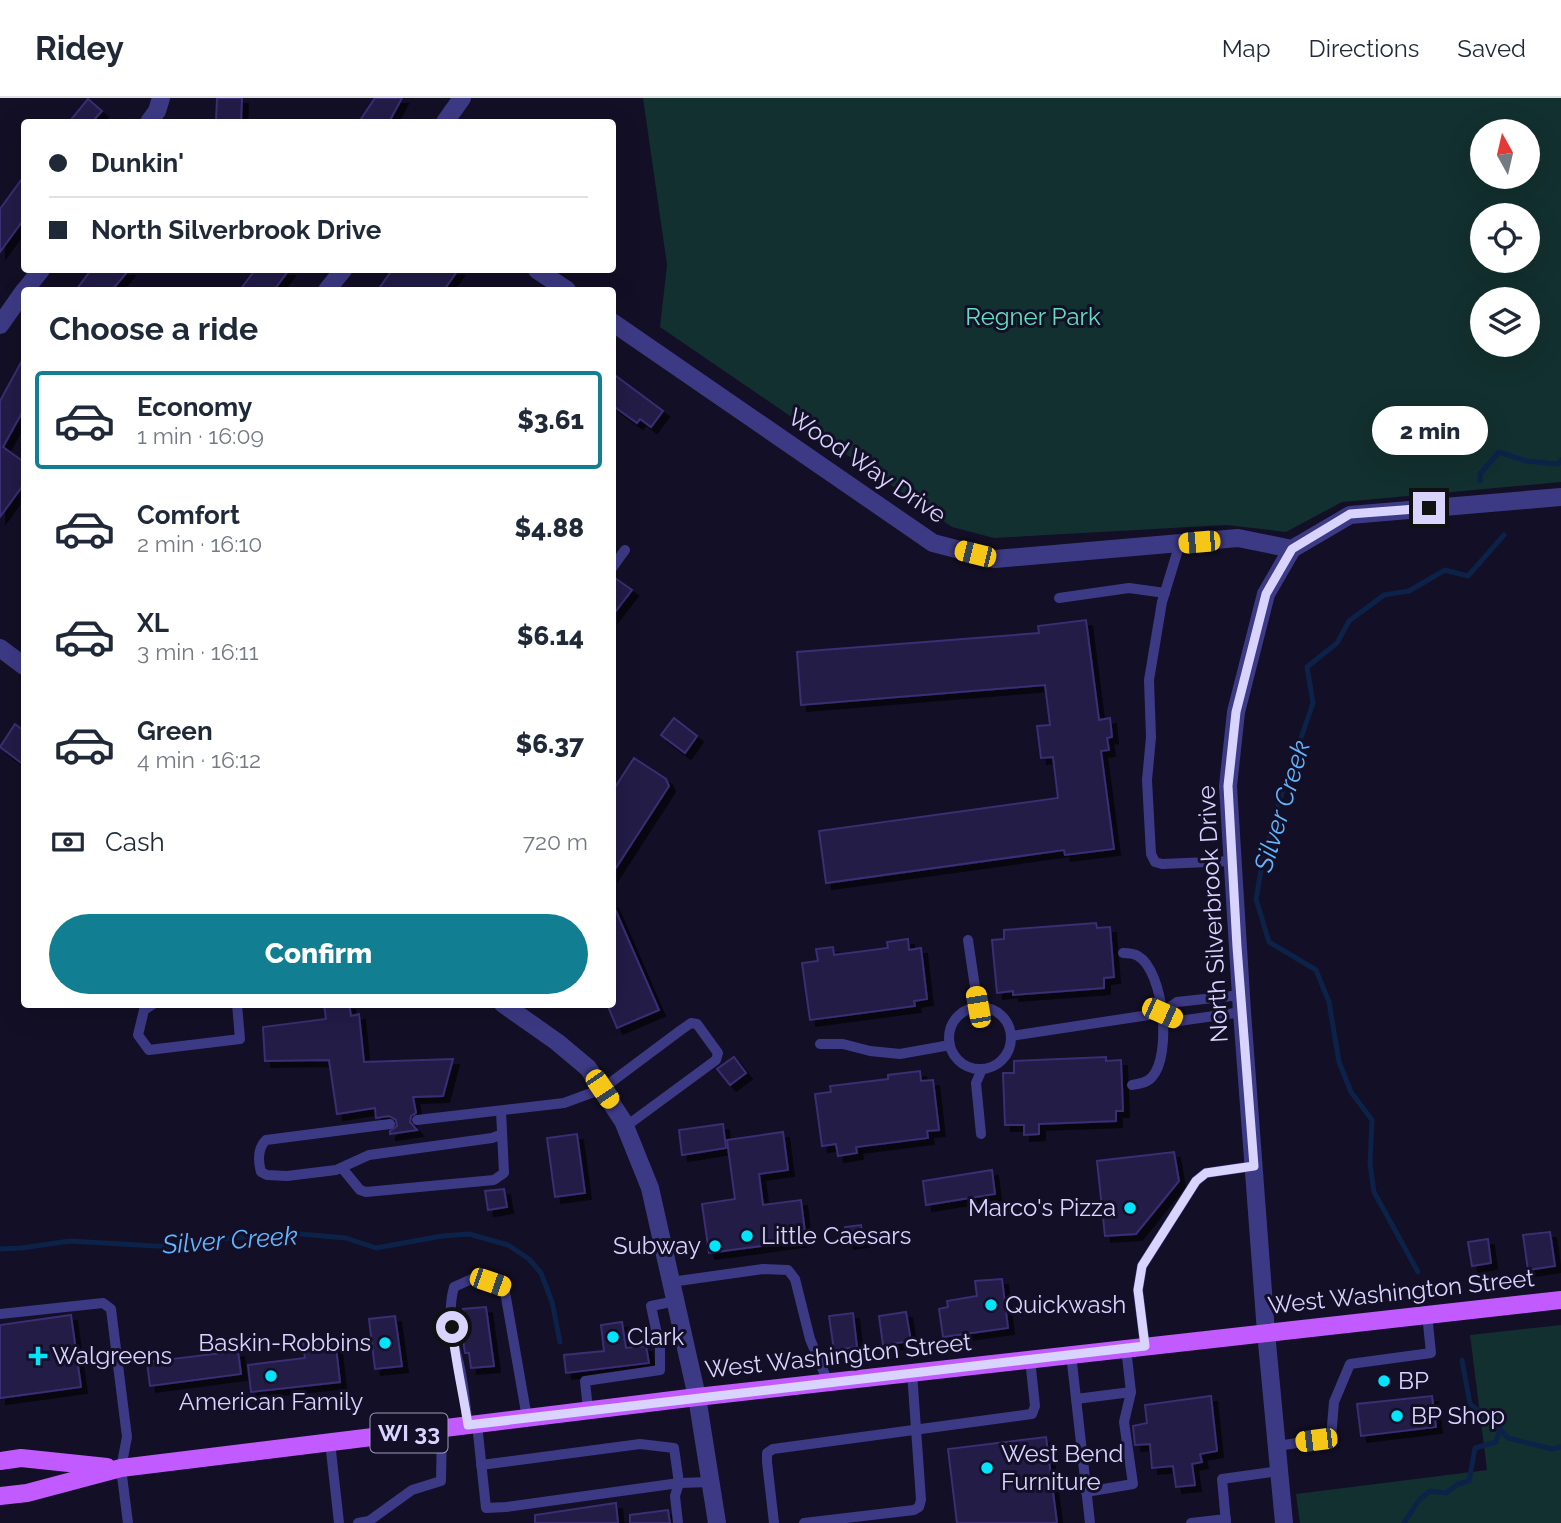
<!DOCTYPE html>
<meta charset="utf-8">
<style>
body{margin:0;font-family:Raleway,sans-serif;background:#f6f6f7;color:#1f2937;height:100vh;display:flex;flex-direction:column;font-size:26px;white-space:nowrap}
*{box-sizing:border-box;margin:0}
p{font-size:23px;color:#747a83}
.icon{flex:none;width:38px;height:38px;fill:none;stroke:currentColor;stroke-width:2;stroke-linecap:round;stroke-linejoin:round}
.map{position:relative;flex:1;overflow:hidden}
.sheet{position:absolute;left:21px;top:189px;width:595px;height:721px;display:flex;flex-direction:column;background:#fff;border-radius:7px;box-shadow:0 7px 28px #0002}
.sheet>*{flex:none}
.top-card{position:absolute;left:21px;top:21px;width:595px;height:154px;border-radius:7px;box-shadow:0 7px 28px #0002;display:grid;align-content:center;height:154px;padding:0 28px;background:#fff}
.needle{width:46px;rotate:352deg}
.fabs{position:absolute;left:1470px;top:21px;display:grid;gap:14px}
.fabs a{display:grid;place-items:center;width:70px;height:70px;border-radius:50%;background:#fff;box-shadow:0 7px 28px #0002;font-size:35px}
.end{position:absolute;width:32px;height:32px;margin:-16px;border:9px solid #d9d4ff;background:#111;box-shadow:0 0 0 4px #111}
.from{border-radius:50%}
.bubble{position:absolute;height:49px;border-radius:24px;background:#fff;box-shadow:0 7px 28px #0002;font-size:23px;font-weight:800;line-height:49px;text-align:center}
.car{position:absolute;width:21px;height:42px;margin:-21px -10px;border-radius:9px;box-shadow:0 0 5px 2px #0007;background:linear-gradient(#f5c518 24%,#345 0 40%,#f5c518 0 76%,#345 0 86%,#f5c518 0)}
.top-card b{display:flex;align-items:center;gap:24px;height:66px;font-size:26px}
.top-card b+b{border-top:2px solid #e0e1e3}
.top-card i{width:18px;height:18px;background:#1f2937}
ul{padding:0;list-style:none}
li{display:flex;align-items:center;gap:21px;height:98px;margin:0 14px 10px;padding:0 14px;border:4px solid transparent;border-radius:7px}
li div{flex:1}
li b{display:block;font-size:26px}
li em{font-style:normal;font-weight:800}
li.on{border-color:#117e91}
li>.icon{width:63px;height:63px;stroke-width:1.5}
h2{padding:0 28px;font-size:32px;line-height:84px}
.pay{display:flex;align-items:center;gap:18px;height:77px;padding:0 28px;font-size:26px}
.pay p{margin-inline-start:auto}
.action{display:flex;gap:14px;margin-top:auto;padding:14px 28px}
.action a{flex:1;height:80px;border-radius:42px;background:#117e91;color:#fff;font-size:28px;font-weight:800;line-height:80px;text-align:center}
header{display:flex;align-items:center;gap:42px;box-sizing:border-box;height:98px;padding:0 35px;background:#fff;border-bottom:2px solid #e0e1e3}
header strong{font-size:33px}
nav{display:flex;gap:38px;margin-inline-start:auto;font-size:24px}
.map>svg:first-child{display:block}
</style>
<header>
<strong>Ridey</strong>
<nav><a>Map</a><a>Directions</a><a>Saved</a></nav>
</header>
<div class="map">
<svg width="1561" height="1425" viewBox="0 0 1561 1425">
<defs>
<filter id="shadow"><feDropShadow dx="6" dy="6" stdDeviation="0" flood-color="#0009"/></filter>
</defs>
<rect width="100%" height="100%" fill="#130f26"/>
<g fill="#12302f" fill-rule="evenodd">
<path d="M 643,0 L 1561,0 L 1561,384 L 1342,404 L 1286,434 L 1226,427 L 994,440 L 952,429 L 660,229 L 667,167 ZM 1482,33 L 1528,33 L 1528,79 L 1482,79 ZM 1482,117 L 1528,117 L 1528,163 L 1482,163 ZM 1482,201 L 1528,201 L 1528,247 L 1482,247 Z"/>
<path d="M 1561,1227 L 1561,1425 L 1300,1425 L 1296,1396 L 1487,1372 L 1470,1237 Z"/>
</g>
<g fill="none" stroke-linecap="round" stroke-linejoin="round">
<g stroke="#0c2248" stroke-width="5">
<path d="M 1480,383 L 1480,376 L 1499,354 L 1526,363 L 1558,366 L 1561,362"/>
<path d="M 0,1151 L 22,1150 L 70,1143 L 173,1149 L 220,1141 L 289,1135 L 346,1140 L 376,1150 L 442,1138 L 469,1136 L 508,1147 L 529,1161 L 541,1175 L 552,1204 L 560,1244"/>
<path d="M 1418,1174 L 1374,1094 L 1370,1066 L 1372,1022 L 1351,994 L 1339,964 L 1329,904 L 1316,872 L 1269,844 L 1256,801 L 1263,761 L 1281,698 L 1313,605 L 1307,569 L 1337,545 L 1349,523 L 1384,497 L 1409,493 L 1445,472 L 1468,478 L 1504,437"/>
<path d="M 1500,1331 L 1508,1340 L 1552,1351 L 1561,1349"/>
<path d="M 1404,1425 L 1419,1402 L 1430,1393 L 1446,1395 L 1458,1386 L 1469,1383 L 1475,1350 L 1496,1344 L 1500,1330 L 1470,1306 L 1462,1262"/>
</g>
</g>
<g fill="#241b47" stroke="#3b2d73" stroke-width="2" filter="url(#shadow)">
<path d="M 217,0 L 242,0 L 241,24 L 216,24 Z"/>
<path d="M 375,0 L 402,0 L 389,24 L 359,24 Z"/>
<path d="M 88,1 L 102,13 L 92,24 L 69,24 Z"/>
<path d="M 24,78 L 24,121 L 0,154 L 0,111 Z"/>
<path d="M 91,172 L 129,172 L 112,192 L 76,192 Z"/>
<path d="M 255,172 L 289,172 L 274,192 L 240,192 Z"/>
<path d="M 392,172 L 458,172 L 444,192 L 378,192 Z"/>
<path d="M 24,259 L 24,311 L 3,349 L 24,364 L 24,386 L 0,419 L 0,303 Z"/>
<path d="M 612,275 L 663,313 L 651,329 L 640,321 L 637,325 L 612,307 Z"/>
<path d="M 612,478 L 632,492 L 612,518 Z"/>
<path d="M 1086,522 L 1099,622 L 1110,620 L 1112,639 L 1107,640 L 1109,652 L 1101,653 L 1114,751 L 1065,757 L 1064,752 L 826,785 L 819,733 L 1058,700 L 1053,659 L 1041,660 L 1037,628 L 1050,627 L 1045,587 L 801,607 L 797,554 L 1039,535 L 1038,528 Z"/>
<path d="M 674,620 L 697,638 L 685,655 L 661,637 Z"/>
<path d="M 15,626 L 24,633 L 24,667 L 0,649 Z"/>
<path d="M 634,660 L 666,681 L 669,688 L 612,776 L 612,694 Z"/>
<path d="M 612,804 L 659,912 L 617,930 L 607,906 L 612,906 Z"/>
<path d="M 1096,825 L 1097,830 L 1110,829 L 1114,879 L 1104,880 L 1104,890 L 1013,897 L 1013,893 L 997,895 L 992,842 L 1004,841 L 1004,832 Z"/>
<path d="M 908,841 L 909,852 L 921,850 L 927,901 L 914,903 L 915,908 L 810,922 L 802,865 L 818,863 L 816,851 L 833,849 L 834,857 L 888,850 L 887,844 Z"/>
<path d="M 324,906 L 349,906 L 351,918 L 359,916 L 364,964 L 453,961 L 443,998 L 413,999 L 416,1015 L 411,1018 L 410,1024 L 417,1032 L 390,1036 L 390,1033 L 397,1028 L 396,1022 L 389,1018 L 376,1020 L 375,1010 L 337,1016 L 329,962 L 265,963 L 263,929 L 326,921 Z"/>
<path d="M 734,959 L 746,975 L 730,987 L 717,971 Z"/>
<path d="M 1106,959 L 1106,963 L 1121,962 L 1123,1013 L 1116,1013 L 1116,1023 L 1039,1026 L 1039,1036 L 1024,1037 L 1024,1027 L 1005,1027 L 1003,975 L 1014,975 L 1014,963 Z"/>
<path d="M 920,973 L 921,983 L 933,982 L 939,1032 L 927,1033 L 928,1040 L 856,1049 L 857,1055 L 838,1058 L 836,1046 L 822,1048 L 815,996 L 831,994 L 830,988 L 888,981 L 888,977 Z"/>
<path d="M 723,1026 L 726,1050 L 682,1057 L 679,1032 Z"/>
<path d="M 783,1034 L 788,1072 L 759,1076 L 763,1107 L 801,1102 L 806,1142 L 709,1155 L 702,1106 L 735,1101 L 727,1042 Z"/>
<path d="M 577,1036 L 585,1095 L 555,1099 L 547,1040 Z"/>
<path d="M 1174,1054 L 1179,1083 L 1136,1136 L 1105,1138 L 1097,1063 Z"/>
<path d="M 992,1072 L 995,1096 L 926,1107 L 923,1083 Z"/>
<path d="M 504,1091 L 507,1109 L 488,1112 L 485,1093 Z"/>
<path d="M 861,1127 L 863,1143 L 848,1145 L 845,1129 Z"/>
<path d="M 1550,1134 L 1555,1168 L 1528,1172 L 1523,1137 Z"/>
<path d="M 1488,1141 L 1491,1165 L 1472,1168 L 1468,1144 Z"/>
<path d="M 1002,1181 L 1008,1230 L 943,1239 L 939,1211 L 948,1209 L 947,1203 L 977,1198 L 975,1183 Z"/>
<path d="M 486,1209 L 494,1268 L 471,1270 L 469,1255 L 465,1255 L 462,1235 L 466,1234 L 463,1211 Z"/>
<path d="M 906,1214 L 911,1243 L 883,1247 L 879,1218 Z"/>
<path d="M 853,1215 L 857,1249 L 834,1252 L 829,1218 Z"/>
<path d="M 71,1217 L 81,1289 L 0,1300 L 0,1227 Z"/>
<path d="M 395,1218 L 402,1268 L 375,1271 L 369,1221 Z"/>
<path d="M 622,1224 L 626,1250 L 646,1248 L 649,1265 L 566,1275 L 564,1257 L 604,1253 L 601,1227 Z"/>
<path d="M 335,1240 L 340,1284 L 251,1294 L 248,1267 L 305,1260 L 303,1244 Z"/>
<path d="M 238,1253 L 241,1276 L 150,1288 L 147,1264 Z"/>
<path d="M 1211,1298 L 1217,1353 L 1200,1356 L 1202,1364 L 1192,1366 L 1195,1387 L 1176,1389 L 1173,1368 L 1152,1370 L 1150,1346 L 1135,1347 L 1133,1328 L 1147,1325 L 1145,1307 Z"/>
<path d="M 1432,1298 L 1436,1329 L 1361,1338 L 1357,1306 Z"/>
<path d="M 1046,1339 L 1057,1425 L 957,1425 L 948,1351 Z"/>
<path d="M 616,1405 L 618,1425 L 535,1425 L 535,1417 Z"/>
<path d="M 668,1412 L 670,1425 L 630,1425 L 630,1417 Z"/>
</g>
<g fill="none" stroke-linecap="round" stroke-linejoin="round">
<g stroke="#3d3a85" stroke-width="10">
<path d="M 1180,445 L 1162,504 L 1149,582 L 1151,639 L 1147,682 L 1151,756 L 1155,764 L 1162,766 L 1232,763"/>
<path d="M 612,470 L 625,452"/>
<path d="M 1059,500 L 1129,490 L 1165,495"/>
<path d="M 968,842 L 978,909"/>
<path d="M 1123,855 C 1128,855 1133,855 1138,858 C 1164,873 1172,958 1152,979 C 1147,985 1139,986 1132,987"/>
<path d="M 153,906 L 144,912 L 138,937 L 149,952 L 240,941 L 237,906"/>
<circle cx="980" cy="940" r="31"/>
<path d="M 1162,915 L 1179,923 L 1242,914"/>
<path d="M 1011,938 L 1162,915 L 1177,904 L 1241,897"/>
<path d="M 820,946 L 843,946 L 870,953 L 900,956 L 950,947"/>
<path d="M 417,1022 L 564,1005 L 602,991 L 681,932 L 691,925 L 697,926 L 718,955 L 716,962 L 625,1029"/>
<path d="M 390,1026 L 266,1042 C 257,1051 258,1063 261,1074 L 267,1077 L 287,1078 L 336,1072 L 369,1057 L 492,1040 L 500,1037"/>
<path d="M 981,1036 L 976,985 L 982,971"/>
<path d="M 342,1070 L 360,1092 L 366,1094 L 494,1082 L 504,1075 L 501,1013"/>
<path d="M 671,1184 L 763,1171 L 788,1172 L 795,1181 L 810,1241 L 828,1284"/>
<path d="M 0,1216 L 103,1205 L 111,1211 L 127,1339 L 121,1370 L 128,1425"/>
<path d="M 1145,1248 L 1138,1192 L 1142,1168 L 1196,1083 L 1206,1075 L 1254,1068"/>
<path d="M 1071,1256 L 1090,1425"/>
<path d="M 1076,1301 L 1131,1294 L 1126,1250"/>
<path d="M 588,1312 L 585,1283 L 660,1272 L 660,1250 L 651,1208 L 676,1203"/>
<path d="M 477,1326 L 486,1410 L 506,1409 L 679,1385 L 710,1384"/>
<path d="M 468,1327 C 465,1307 464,1286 459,1266 C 452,1242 447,1214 454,1189 L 476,1179 L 504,1188 L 527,1320"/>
<path d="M 330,1344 L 339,1425"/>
<path d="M 1277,1348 L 1331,1340 L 1334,1304 L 1350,1266 L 1431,1255 L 1427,1216"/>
<path d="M 481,1367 L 640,1346 L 674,1350 L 679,1385 L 675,1398 L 678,1425"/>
<path d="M 1086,1394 L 1133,1386 L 1124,1324 L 1131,1294"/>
<path d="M 358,1425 L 369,1423 L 412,1392 L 441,1383 L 442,1331"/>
<path d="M 774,1425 L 767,1364 L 767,1355 L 773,1351 L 1032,1316 L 1035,1308 L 1030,1261"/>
<path d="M 804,1425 L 914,1412 L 919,1409 L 921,1402 L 912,1274"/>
<path d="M 1191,1425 L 1226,1421"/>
<path d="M 1226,1425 L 1222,1381 L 1279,1373"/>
</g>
<g stroke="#3d3a85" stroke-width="18">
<path d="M 149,24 L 157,13 L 161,0"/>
<path d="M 445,24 L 462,0"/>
<path d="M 537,172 L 567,192"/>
<path d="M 25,192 L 41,172"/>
<path d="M 327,192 L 343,172"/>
<path d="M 612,224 L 933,445 L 995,461 L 1238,440 L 1292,451"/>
<path d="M 0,227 L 24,193"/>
<path d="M 0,550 L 24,568"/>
<path d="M 503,906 L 557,944 L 588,970 L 623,1023 L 650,1090 L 697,1299 L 717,1425"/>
<path d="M 1284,1425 L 1266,1234 L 1242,914 L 1228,688 L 1236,614 L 1266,496 L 1292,451 L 1350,417 L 1561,399"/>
</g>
<g stroke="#c25bff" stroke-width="18">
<path d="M 0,1363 L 21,1360 L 107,1369"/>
<path d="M 0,1398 L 27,1395 L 121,1370 L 697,1299 L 1561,1202"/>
</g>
</g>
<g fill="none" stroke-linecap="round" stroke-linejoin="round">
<path stroke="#d9d4ff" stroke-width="9" d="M 452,1229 C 455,1262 463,1294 468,1327 L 1145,1248 L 1138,1192 L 1142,1168 L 1196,1083 L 1206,1075 L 1254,1068 L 1237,849 L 1228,688 L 1236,614 L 1266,496 L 1292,451 L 1350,416 L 1429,410"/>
</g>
<g fill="#00e5ff" stroke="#130f26" stroke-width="2.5">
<circle cx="1130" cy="1110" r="7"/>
<circle cx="747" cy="1138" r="7"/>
<circle cx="715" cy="1148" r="7"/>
<circle cx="991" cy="1207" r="7"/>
<circle cx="613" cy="1239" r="7"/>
<circle cx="385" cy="1245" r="7"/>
<path d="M34.5 1247.5h7v7h7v7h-7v7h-7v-7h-7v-7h7z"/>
<circle cx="271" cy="1278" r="7"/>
<circle cx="1384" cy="1283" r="7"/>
<circle cx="1397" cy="1318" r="7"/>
<circle cx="987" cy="1370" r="7"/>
</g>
<g text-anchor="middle" stroke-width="6" stroke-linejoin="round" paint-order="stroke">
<rect fill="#130f26" stroke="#9e99be" stroke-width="2" x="370.5" y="1315.5" width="77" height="39" rx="5"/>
<g font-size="23" font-weight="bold" fill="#d9d4ff">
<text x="409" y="1343">WI 33</text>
</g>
<g font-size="24" fill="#5fe0c0" stroke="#130f26">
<text x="1033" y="227">Regner Park</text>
</g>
<g font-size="24" fill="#d9d4ff" stroke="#130f26">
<text transform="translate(867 368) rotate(34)" y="8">Wood Way Drive</text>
<text transform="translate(1213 816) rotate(-93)" y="8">North Silverbrook Drive</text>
<text transform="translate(1401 1194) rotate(-6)" y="8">West Washington Street</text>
<text transform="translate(838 1258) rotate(-6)" y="8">West Washington Street</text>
</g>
<g font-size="24" fill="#d9d4ff" stroke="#130f26" text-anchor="start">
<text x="1116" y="1118" text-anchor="end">Marco's Pizza</text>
<text x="761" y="1146">Little Caesars</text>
<text x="701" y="1156" text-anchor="end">Subway</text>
<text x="1005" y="1215">Quickwash</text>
<text x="627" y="1247">Clark</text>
<text x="371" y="1253" text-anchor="end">Baskin-Robbins</text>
<text x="52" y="1266">Walgreens</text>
<text x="1398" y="1291">BP</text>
<text x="271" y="1312" text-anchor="middle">American Family</text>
<text x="1411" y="1326">BP Shop</text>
<text x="1001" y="1364">West Bend<tspan x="1001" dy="28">Furniture</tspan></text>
</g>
<g font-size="26" font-style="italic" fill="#62b6ff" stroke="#130f26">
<text transform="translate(1282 708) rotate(-73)" y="9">Silver Creek</text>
<text transform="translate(230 1142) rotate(-4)" y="9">Silver Creek</text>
</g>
</g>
</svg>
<div class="fabs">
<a><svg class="needle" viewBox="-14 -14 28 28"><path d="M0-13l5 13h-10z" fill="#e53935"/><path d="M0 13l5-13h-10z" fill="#747a83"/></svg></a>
<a><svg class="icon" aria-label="locate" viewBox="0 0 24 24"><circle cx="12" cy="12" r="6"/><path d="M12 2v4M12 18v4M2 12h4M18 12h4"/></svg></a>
<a><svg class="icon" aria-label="layers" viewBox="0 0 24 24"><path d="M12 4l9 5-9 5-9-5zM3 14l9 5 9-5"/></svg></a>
</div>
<i class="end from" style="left:452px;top:1229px"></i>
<i class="end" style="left:1429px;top:410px"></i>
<div class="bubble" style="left:1372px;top:308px;width:116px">2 min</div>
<i class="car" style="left:1199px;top:444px;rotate:265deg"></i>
<i class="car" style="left:975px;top:456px;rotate:284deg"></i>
<i class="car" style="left:978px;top:909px;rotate:350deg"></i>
<i class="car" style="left:1162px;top:915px;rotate:114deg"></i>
<i class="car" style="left:602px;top:991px;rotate:146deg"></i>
<i class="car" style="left:490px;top:1184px;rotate:109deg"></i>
<i class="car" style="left:1316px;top:1342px;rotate:263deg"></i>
<div class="top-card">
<b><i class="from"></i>Dunkin'</b>
<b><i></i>North Silverbrook Drive</b>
</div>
<section class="sheet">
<h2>Choose a ride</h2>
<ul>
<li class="on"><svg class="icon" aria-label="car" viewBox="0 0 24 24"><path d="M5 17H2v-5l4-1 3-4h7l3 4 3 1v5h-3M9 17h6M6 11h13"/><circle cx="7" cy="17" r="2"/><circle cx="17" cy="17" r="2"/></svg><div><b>Economy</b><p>1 min · 16:09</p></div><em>$3.61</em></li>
<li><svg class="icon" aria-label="car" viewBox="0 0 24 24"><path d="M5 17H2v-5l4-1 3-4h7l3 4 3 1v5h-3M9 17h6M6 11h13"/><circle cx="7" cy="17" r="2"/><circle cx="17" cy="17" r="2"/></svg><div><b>Comfort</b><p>2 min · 16:10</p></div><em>$4.88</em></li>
<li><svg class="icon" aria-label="car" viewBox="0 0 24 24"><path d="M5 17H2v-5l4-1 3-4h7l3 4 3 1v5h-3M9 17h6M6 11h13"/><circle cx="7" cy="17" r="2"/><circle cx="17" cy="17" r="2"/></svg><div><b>XL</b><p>3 min · 16:11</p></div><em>$6.14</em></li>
<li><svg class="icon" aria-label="car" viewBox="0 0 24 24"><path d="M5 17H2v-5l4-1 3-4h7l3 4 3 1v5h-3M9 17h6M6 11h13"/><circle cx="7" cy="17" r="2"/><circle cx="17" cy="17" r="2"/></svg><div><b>Green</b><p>4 min · 16:12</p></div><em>$6.37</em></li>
</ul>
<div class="pay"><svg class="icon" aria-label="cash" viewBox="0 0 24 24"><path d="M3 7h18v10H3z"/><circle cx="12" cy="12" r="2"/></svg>Cash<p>720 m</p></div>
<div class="action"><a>Confirm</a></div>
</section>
</div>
